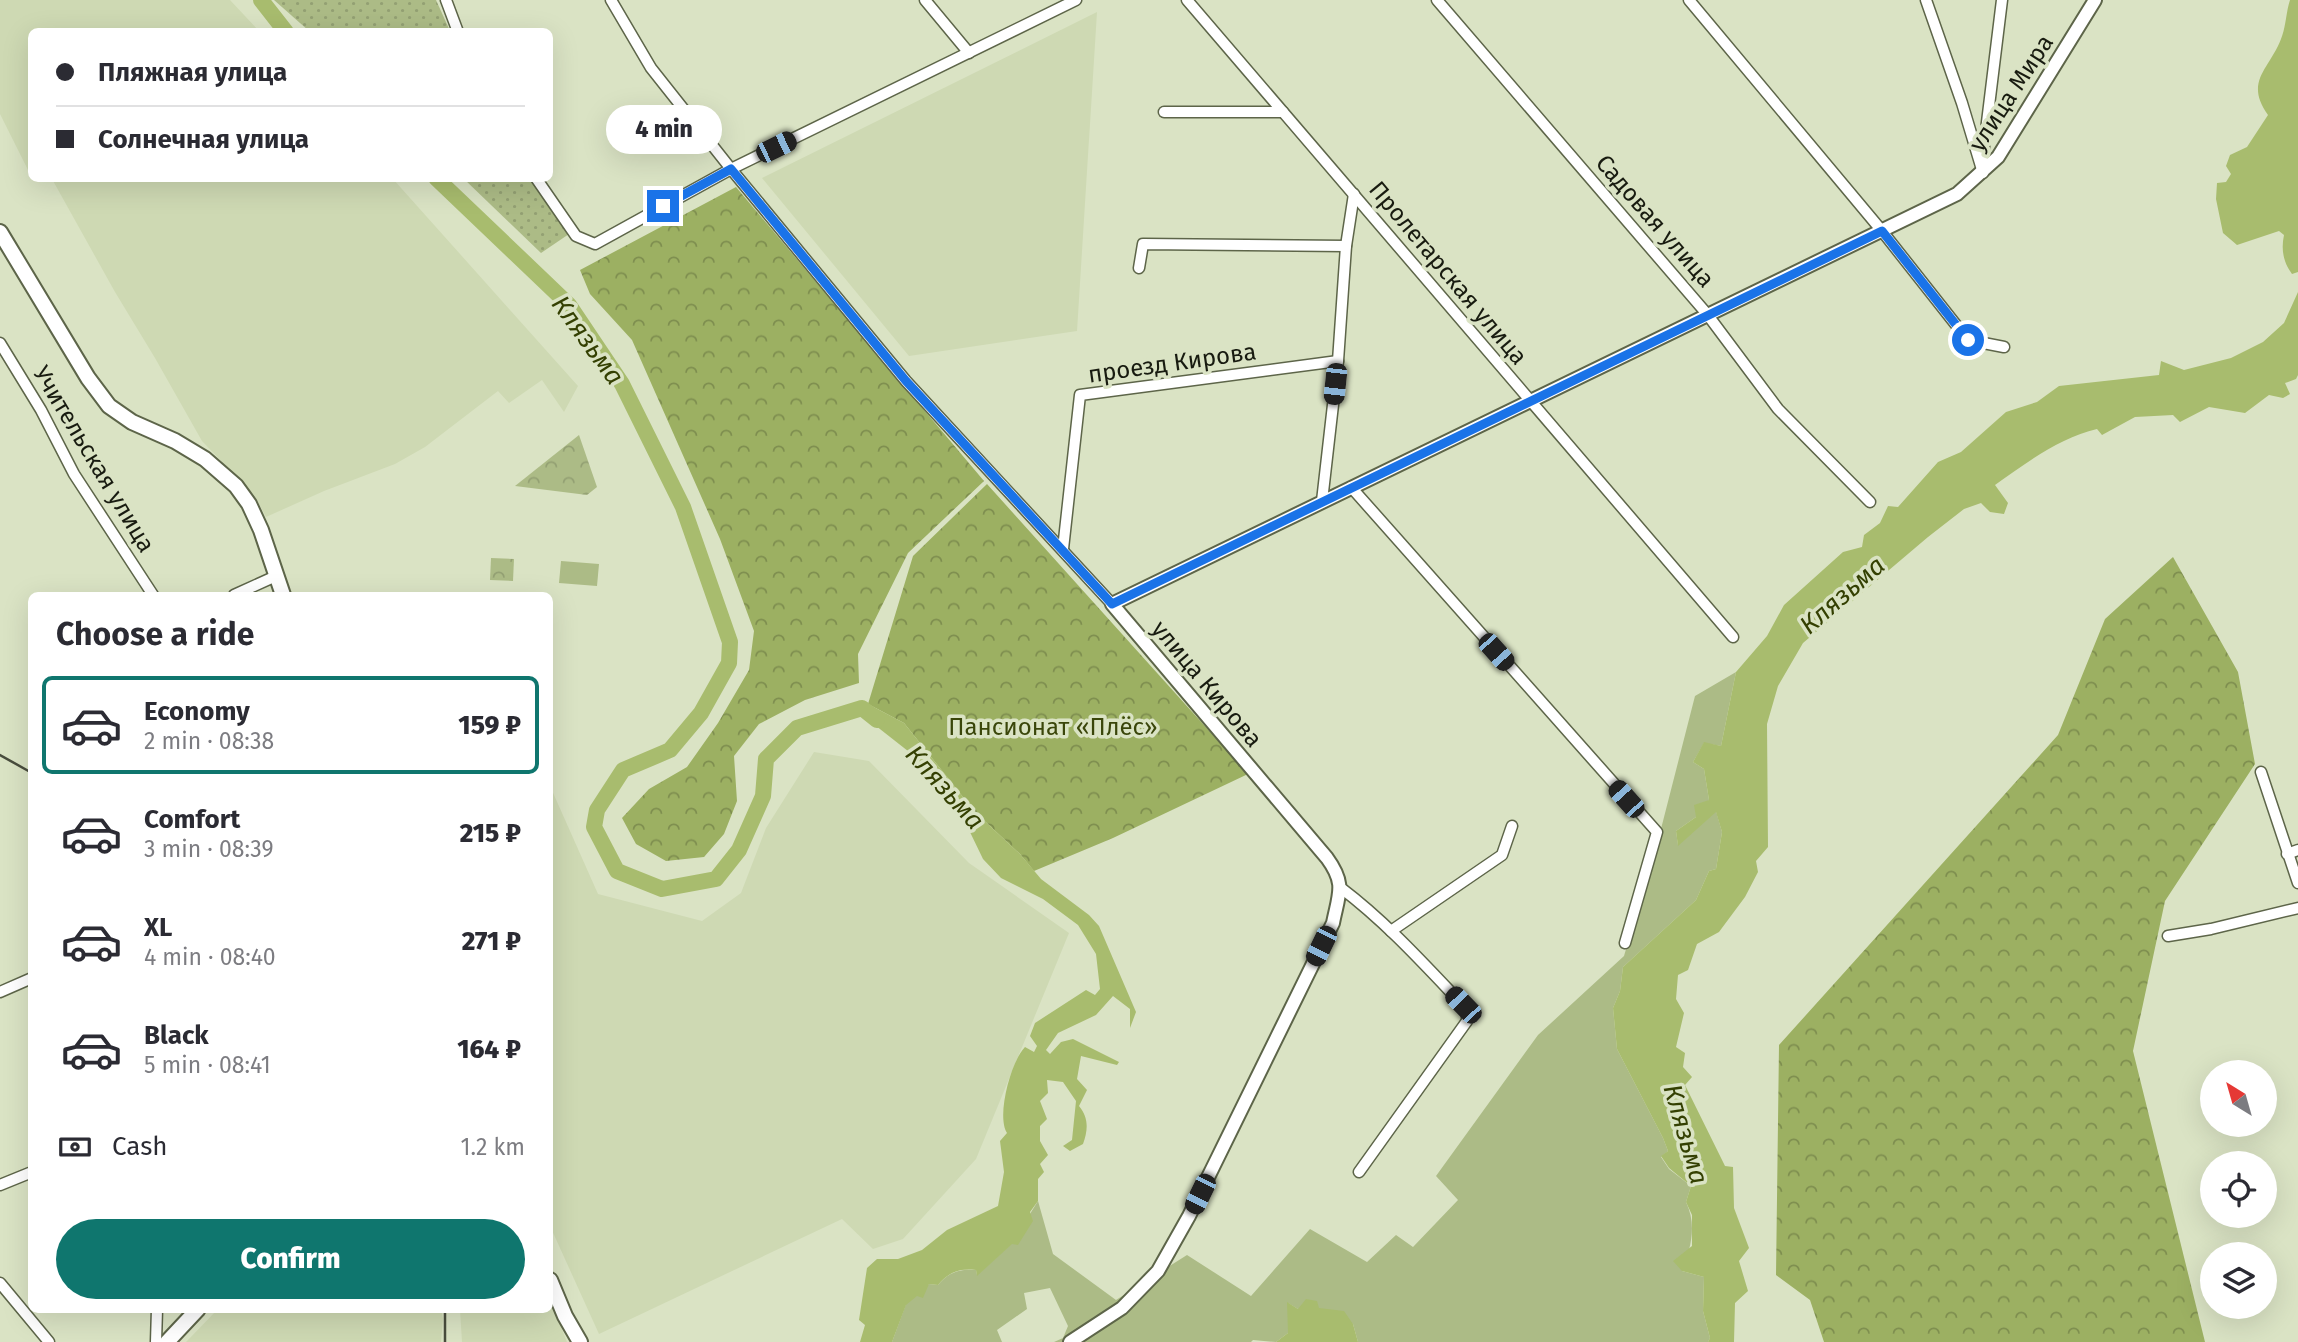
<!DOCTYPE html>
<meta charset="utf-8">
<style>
body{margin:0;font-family:"Fira Sans",sans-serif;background:#f2f2f3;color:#2b2b33;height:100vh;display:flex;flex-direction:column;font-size:26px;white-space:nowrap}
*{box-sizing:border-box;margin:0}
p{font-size:23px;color:#7c7c81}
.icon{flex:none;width:38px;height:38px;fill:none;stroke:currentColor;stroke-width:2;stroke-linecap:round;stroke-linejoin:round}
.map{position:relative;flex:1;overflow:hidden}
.panel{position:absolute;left:28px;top:592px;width:525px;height:721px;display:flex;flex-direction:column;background:#fff;border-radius:10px;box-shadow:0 7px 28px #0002}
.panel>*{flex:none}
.hud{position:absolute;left:28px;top:28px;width:525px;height:154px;border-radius:10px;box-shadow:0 7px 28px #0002;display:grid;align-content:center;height:154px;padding:0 28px;background:#fff}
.needle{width:46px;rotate:323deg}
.tools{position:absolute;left:2200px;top:1060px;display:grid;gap:14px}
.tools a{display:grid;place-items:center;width:77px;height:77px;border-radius:50%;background:#fff;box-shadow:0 7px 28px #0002;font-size:35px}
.end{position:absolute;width:32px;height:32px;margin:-16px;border:9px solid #1a73e8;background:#fff;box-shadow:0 0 0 4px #fff}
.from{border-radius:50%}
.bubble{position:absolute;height:49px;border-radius:24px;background:#fff;box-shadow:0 7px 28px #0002;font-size:23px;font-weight:800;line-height:49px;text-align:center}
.car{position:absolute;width:21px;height:42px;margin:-21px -10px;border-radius:9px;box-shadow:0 0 5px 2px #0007;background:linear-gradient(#222 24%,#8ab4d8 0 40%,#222 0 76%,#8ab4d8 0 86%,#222 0)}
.hud b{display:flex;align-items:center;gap:24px;height:66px;font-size:26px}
.hud b+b{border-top:2px solid #e1e1e2}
.hud i{width:18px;height:18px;background:#2b2b33}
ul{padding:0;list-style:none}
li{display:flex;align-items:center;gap:21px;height:98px;margin:0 14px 10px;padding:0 14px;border:4px solid transparent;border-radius:10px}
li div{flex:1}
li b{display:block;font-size:26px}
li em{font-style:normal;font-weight:800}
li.on{border-color:#0f766e}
li>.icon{width:63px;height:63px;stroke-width:1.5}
h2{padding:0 28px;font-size:32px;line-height:84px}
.pay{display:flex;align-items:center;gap:18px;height:77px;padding:0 28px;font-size:26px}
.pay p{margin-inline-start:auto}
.cta{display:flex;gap:14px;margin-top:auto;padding:14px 28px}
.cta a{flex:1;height:80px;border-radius:42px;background:#0f766e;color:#fff;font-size:28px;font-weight:800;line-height:80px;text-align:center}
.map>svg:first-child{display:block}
</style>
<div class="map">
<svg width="2298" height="1342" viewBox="0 0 2298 1342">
<defs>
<pattern id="forest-crowns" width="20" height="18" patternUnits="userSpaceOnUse" patternTransform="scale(1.75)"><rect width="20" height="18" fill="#9cb062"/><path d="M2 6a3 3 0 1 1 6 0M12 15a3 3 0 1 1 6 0" fill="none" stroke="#7e8e4f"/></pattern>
<pattern id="park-crowns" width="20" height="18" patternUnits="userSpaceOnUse" patternTransform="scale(1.75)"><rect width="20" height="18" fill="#acbb86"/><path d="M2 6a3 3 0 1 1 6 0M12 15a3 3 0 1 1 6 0" fill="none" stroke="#93a073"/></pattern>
<pattern id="garden-dots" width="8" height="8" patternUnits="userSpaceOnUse" patternTransform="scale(1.75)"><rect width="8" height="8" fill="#acbb86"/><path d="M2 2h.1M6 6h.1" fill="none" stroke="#93a073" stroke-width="1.8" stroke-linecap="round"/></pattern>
</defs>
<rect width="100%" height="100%" fill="#dae3c4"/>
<g fill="#ced9b3">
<path d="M 0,0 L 230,0 L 259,31 L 32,32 L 31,176 L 0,114 Z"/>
<path d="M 1097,12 L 1077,331 L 909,356 L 762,178 Z"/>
<path d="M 52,179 L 393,179 L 578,386 L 564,412 L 542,380 L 509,403 L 498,391 L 425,447 L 395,464 L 324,491 L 266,517 L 254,495 L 202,441 L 155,358 L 115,292 Z"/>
<path d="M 814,752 L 869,761 L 969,863 L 1069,933 L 976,1159 L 903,1239 L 873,1249 L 842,1219 L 599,1334 L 550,1226 L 550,786 L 598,894 L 702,921 L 741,893 L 766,828 Z"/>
<path d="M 550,1299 L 567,1342 L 462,1342 L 460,1309 L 550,1309 Z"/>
<path d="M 218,1309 L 441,1309 L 443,1319 L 441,1342 L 186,1342 Z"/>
</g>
<g fill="#acbb86">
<path d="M 561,561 L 599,564 L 597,586 L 559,583 Z"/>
<path d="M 1736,672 L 1721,746 L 1704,743 L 1693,762 L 1704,769 L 1709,800 L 1696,817 L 1676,831 L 1678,845 L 1716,811 L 1722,832 L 1716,869 L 1709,871 L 1696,900 L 1623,967 L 1620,991 L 1613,1008 L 1617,1049 L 1663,1138 L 1668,1151 L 1661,1157 L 1669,1169 L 1691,1186 L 1686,1202 C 1697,1225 1691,1248 1682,1271 L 1704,1277 L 1703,1311 L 1710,1338 L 1708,1342 L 1358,1342 L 1353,1324 L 1298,1309 L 1288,1303 L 1288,1333 L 1276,1342 L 1253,1340 L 1251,1342 L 1054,1342 L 1063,1338 L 1068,1326 L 1050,1288 L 1024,1293 L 1027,1309 L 997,1330 L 1002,1342 L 892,1342 L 906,1304 L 929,1284 L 938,1285 C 949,1272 959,1269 976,1270 L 977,1275 L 1012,1243 L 1038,1201 L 1053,1254 L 1116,1300 L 1187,1255 L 1251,1296 L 1310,1229 L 1367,1262 L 1396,1235 L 1413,1247 L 1458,1200 L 1436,1176 L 1538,1035 L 1624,956 L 1662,825 L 1695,696 Z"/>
</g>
<g fill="url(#forest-crowns)">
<path d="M 736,187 L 984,481 L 908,553 L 858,654 L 859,683 L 805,700 L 759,724 L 734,756 L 737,801 L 724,834 L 704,857 L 666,861 L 636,844 L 622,818 L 649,789 L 687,767 L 718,723 L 749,670 L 754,631 L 720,539 L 632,340 L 590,294 L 580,270 Z"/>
<path d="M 987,484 L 1248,774 L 1113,838 L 1034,871 L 1020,854 L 975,812 L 904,723 L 868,704 L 913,556 Z"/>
<path d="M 2173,557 L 2238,672 L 2255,764 L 2165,901 L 2133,1051 L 2205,1342 L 1824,1342 L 1810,1300 L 1776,1275 L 1779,1045 L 2058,735 L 2105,619 Z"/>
</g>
<g fill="url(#park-crowns)">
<path d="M 579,435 L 597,487 L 587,495 L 515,486 Z"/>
<path d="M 491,558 L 514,559 L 513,581 L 490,580 Z"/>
</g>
<g fill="url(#garden-dots)">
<path d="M 274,0 L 436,0 L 450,31 L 309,31 Z"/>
<path d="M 464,179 L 530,179 L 569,234 L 541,253 Z"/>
</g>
<g fill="#a8bc6e">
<path d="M 2290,0 L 2298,0 L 2298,272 L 2292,274 C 2283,262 2281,249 2284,235 L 2279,231 L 2237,245 L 2223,233 L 2216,199 L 2217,183 L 2226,182 L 2231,174 L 2226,166 L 2230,155 L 2247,147 L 2268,115 C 2244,81 2269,70 2281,39 C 2286,27 2286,12 2290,0 Z"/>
<path d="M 2298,292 L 2298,375 L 2296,379 L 2285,383 L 2290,394 L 2283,398 L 2269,395 L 2245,413 L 2209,407 L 2180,422 L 2173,415 L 2135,417 L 2102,435 L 2097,429 C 2061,437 2026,463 1995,485 L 2008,503 L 2004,514 L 1990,512 L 1981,503 L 1964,509 L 1928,537 L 1803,643 L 1778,686 L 1767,724 L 1768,847 L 1756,861 L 1758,872 L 1745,897 L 1719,932 L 1697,944 L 1688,970 L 1678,975 L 1676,999 L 1684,1013 L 1676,1047 L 1685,1053 L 1683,1067 L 1692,1077 L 1685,1085 L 1725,1166 L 1733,1167 L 1734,1208 L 1749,1248 L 1739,1261 L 1748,1291 L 1735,1303 L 1734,1342 L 1708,1342 L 1710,1338 L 1703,1311 L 1704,1277 L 1682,1271 L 1673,1261 L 1692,1246 L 1692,1215 L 1686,1202 L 1691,1186 L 1669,1168 L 1661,1156 L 1668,1151 L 1663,1138 L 1617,1049 L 1613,1008 L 1620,991 L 1623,967 L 1696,900 L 1709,871 L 1716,869 L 1722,832 L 1716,812 L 1678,846 L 1676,831 L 1696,817 L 1694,805 L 1709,800 L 1704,769 L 1693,762 L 1704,742 L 1721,746 L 1736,672 L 1767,636 L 1784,605 L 1843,552 L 1862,547 L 1864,535 L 1880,523 L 1888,506 L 1898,507 L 1938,462 L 1961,452 L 2006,412 L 2037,402 L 2059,386 L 2159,375 L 2161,361 L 2184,370 L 2231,358 L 2263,342 L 2284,323 Z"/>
<path d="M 868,704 L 904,723 L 975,812 L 1020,854 L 1041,879 L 1089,915 L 1099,926 L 1136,1012 L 1130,1028 L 1130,1009 L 1113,996 L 1096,1015 L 1058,1033 L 1046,1050 L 1050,1054 L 1061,1042 L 1073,1039 L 1119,1062 L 1117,1065 L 1081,1056 L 1077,1079 L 1087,1090 L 1079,1106 C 1089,1118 1088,1130 1083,1144 L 1070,1151 L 1063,1146 L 1072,1140 L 1076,1101 L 1063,1082 L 1047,1080 L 1048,1093 L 1040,1101 L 1047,1119 L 1040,1126 L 1040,1141 L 1048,1155 L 1040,1164 L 1044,1172 L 1038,1179 L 1038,1201 L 1030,1212 L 1033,1221 L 1018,1245 L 1012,1244 L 977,1276 L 976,1270 C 959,1268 949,1272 938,1285 L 929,1284 L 923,1298 L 917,1296 L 906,1305 L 892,1342 L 860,1342 L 865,1325 L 859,1320 L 867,1268 L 877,1259 L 898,1259 L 922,1250 L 947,1230 L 998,1206 L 1004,1172 L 1000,1141 L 1007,1133 C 996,1116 1011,1061 1025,1047 L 1034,1052 L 1037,1046 L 1030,1036 L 1035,1023 L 1086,990 L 1095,995 L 1100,989 L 1096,954 L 1078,925 L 1043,899 L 1001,878 L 983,859 L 969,830 L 949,806 L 913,755 L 857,711 Z"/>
<path d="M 1306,1299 L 1317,1301 L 1319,1308 L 1344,1311 L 1353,1324 L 1358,1342 L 1276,1342 L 1288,1333 L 1287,1302 L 1298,1309 Z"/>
</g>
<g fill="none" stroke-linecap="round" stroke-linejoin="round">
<g stroke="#a8bc6e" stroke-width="16">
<path d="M 261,0 L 286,32"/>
<path d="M 436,178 L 569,305 L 622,384 L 683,507 L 730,642 L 729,663 L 701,713 L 670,750 L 623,770 L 597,810 L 594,827 L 617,871 L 662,889 L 716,879 L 739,850 L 763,796 L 766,759 L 797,728 L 862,708 L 877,720"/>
</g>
<g stroke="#5d6549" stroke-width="13">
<g id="minor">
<path d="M 446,0 L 458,32"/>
<path d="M 611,0 L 651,68 L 731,169 L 906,381 L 1112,604"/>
<path d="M 925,0 L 969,53"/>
<path d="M 1187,0 L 1733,637"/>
<path d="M 1437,0 L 1707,314 L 1778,409 L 1870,502"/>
<path d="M 1689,0 L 1882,231 L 1968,340 L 2004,347"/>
<path d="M 1926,0 L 1962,103 L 1983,173"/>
<path d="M 1164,112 L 1283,112"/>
<path d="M 1982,163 L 2002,0"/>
<path d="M 536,178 L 576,236 L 595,244 L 731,169 L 1076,0"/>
<path d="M 1139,268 L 1143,244 L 1346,246"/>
<path d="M 0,343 L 41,410 L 74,474 L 153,595"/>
<path d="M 1351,487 L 1657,832 L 1625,943"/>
<path d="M 1322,501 L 1338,361 L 1346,246 L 1354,194"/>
<path d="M 1063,549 L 1080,395 L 1338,361"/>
<path d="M 234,595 L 276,576"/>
<path d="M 2261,772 L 2298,883"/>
<path d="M 2287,854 L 2298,850"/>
<path d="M 1341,888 C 1386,922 1424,964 1463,1005 L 1467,1011 L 1467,1021 L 1359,1172"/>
<path d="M 1391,931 L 1502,855 L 1512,826"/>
<path d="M 2168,936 L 2211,929 L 2298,908"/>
<path d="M 0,992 L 32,978"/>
<path d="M 0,1185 L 32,1172"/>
<path d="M 0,1283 L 49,1342"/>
<path d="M 156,1342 L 157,1309"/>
</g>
</g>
<g stroke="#5d6549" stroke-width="16">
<path id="tertiary" d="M 1070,1342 L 1122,1308 L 1158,1271 L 1189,1216 L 1333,923 C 1339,893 1346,884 1327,858 L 1112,604 L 1957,194 L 1998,157 L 2095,0"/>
</g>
<g stroke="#5d6549" stroke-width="18">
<g id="secondary">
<path d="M 0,232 L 88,378 L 109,406 L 132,422 L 175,441 L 205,459 L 236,486 L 249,504 L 261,530 L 283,595"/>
<path d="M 550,1280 L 565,1316 L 580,1342"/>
<path d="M 167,1342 L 198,1309"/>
</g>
</g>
<use href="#minor" stroke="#fff" stroke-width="10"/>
<use href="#tertiary" stroke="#fff" stroke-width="12"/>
<use href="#secondary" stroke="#fff" stroke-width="14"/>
<g stroke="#494d3d" stroke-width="2.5">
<path d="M 0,755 L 32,773"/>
<path d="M 445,1309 L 445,1342"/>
</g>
</g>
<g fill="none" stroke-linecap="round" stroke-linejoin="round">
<path stroke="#1a73e8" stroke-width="9" d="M 663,206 L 731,169 L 906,381 L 1112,604 L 1882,231 L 1968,340"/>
</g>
<g text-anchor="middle" stroke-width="7" stroke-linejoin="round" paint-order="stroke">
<g font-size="24" fill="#181b10" stroke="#dae3c4">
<text transform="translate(2011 93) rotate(-57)" y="8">улица Мира</text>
<text transform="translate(1655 221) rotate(49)" y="8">Садовая улица</text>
<text transform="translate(1448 273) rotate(50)" y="8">Пролетарская улица</text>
<text transform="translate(1172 363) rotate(-8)" y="8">проезд Кирова</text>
<text transform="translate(94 459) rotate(59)" y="8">Учительская улица</text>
<text transform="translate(1207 684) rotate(50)" y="8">улица Кирова</text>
</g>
<g font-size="24" fill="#3a460a" stroke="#dae3c4">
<text x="1053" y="735">Пансионат «Плёс»</text>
</g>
<g font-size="26" font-style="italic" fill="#344002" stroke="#dae3c4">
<text transform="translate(588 340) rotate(54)" y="9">Клязьма</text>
<text transform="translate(1842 595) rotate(-41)" y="9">Клязьма</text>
<text transform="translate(945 787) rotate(48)" y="9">Клязьма</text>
<text transform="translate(1686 1134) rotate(74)" y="9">Клязьма</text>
</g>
</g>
</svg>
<div class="tools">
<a><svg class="needle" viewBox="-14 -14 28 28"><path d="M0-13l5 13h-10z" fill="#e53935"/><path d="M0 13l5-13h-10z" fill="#7c7c81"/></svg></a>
<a><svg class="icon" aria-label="locate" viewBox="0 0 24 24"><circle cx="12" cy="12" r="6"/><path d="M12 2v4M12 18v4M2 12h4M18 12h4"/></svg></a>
<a><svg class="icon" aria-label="layers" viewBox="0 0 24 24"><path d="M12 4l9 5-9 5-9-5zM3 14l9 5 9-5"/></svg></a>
</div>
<i class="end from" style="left:1968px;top:340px"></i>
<i class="end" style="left:663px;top:206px"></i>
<div class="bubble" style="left:606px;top:105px;width:116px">4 min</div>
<i class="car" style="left:776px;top:147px;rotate:64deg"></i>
<i class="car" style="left:1335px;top:384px;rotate:186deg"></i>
<i class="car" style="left:1496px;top:652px;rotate:138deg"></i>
<i class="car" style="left:1626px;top:799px;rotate:318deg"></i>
<i class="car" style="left:1321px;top:946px;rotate:206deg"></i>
<i class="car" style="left:1463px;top:1005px;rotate:316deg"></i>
<i class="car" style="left:1200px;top:1194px;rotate:206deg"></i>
<div class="hud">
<b><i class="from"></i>Пляжная улица</b>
<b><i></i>Солнечная улица</b>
</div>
<section class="panel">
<h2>Choose a ride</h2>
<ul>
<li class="on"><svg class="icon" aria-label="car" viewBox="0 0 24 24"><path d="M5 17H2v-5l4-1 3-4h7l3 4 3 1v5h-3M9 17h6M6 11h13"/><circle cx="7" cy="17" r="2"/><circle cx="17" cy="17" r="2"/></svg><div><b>Economy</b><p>2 min · 08:38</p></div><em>159 ₽</em></li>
<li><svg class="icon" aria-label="car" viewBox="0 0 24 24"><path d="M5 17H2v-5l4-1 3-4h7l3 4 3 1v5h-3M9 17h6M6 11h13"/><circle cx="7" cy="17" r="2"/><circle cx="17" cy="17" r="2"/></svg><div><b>Comfort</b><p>3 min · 08:39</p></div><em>215 ₽</em></li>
<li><svg class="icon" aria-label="car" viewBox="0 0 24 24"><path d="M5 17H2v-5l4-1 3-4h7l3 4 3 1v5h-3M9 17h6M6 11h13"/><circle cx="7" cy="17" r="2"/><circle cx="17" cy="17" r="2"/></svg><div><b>XL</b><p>4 min · 08:40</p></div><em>271 ₽</em></li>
<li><svg class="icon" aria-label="car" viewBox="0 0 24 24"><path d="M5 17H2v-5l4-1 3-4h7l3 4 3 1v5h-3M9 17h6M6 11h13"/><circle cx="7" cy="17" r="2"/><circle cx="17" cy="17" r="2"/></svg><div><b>Black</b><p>5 min · 08:41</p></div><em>164 ₽</em></li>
</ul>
<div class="pay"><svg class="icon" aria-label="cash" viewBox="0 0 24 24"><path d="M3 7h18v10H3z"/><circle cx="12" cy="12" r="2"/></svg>Cash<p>1.2 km</p></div>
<div class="cta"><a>Confirm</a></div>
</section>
</div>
